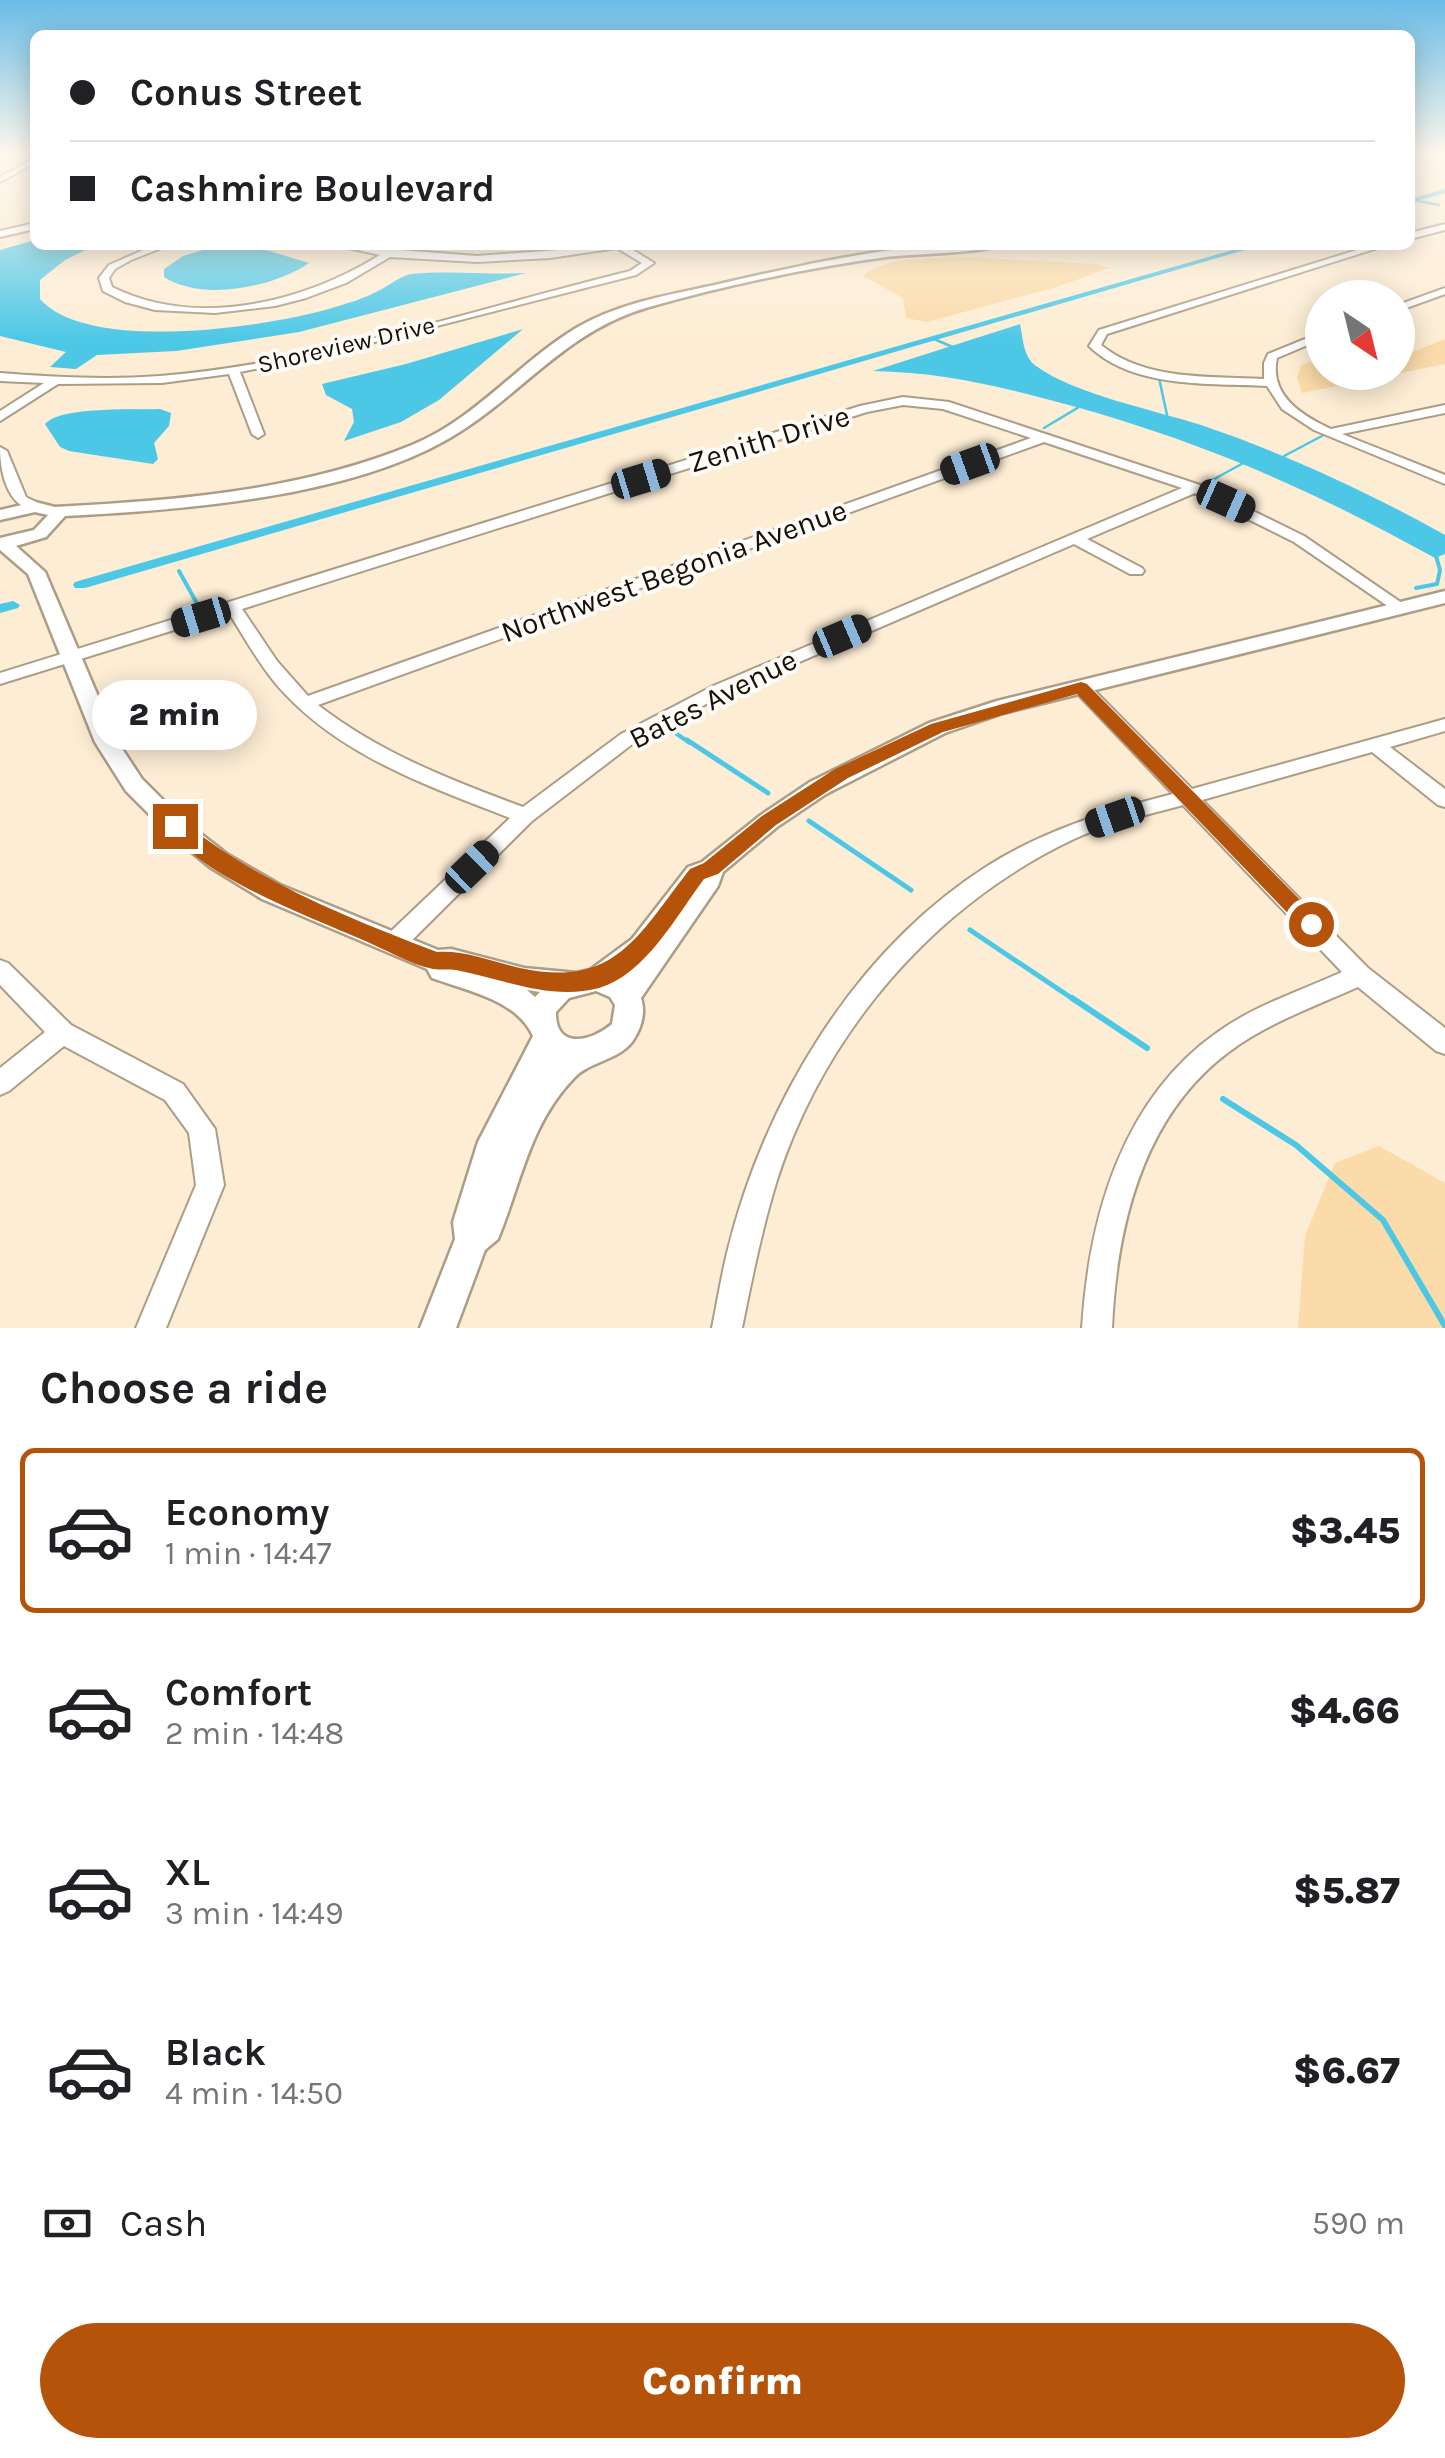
<!DOCTYPE html>
<meta charset="utf-8">
<style>
body{margin:0;font-family:Karla,sans-serif;background:#f2f2f2;color:#202124;height:100vh;display:flex;flex-direction:column;font-size:38px;white-space:nowrap}
*{box-sizing:border-box;margin:0}
p{font-size:32px;color:#757577}
.icon{flex:none;width:55px;height:55px;fill:none;stroke:currentColor;stroke-width:2;stroke-linecap:round;stroke-linejoin:round}
.map{position:relative;height:1328px;overflow:hidden}
.panel{display:flex;flex-direction:column;background:#fff;flex:1}
.panel>*{flex:none}
.guide{position:absolute;left:30px;top:30px;width:1385px;height:220px;border-radius:15px;box-shadow:0 5px 25px #0003;display:grid;align-content:center;height:220px;padding:0 40px;background:#fff}
.needle{width:65px;rotate:145deg}
.buttons{position:absolute;left:1305px;top:280px;display:grid;gap:20px}
.buttons a{display:grid;place-items:center;width:110px;height:110px;border-radius:50%;background:#fff;box-shadow:0 5px 25px #0003;font-size:50px}
.end{position:absolute;width:45px;height:45px;margin:-22px;border:12px solid #b45309;background:#fff;box-shadow:0 0 0 5px #fff}
.from{border-radius:50%}
.bubble{position:absolute;height:70px;border-radius:35px;background:#fff;box-shadow:0 5px 25px #0003;font-size:32px;font-weight:800;line-height:70px;text-align:center}
.car{position:absolute;width:30px;height:60px;margin:-30px -15px;border-radius:12px;box-shadow:0 0 8px 2px #0007;background:linear-gradient(#222 24%,#8ab4d8 0 40%,#222 0 76%,#8ab4d8 0 86%,#222 0)}
.guide b{display:flex;align-items:center;gap:35px;height:95px;font-size:38px}
.guide b+b{border-top:2px solid #e0e0e0}
.guide i{width:25px;height:25px;background:#202124}
ul{padding:0;list-style:none}
li{display:flex;align-items:center;gap:30px;height:165px;margin:0 20px 15px;padding:0 20px;border:5px solid transparent;border-radius:15px}
li div{flex:1}
li b{display:block;font-size:38px}
li em{font-style:normal;font-weight:800}
li.current{border-color:#b45309}
li>.icon{width:90px;height:90px;stroke-width:1.5}
h2{padding:0 40px;font-size:45px;line-height:120px}
.pay{display:flex;align-items:center;gap:25px;height:110px;padding:0 40px;font-size:38px}
.pay p{margin-inline-start:auto}
.cta{display:flex;gap:20px;margin-top:auto;padding:20px 40px}
.cta a{flex:1;height:115px;border-radius:60px;background:#b45309;color:#fff;font-size:40px;font-weight:800;line-height:115px;text-align:center}
.map>svg:first-child{display:block}
</style>
<div class="map">
<svg width="1445" height="1328" viewBox="0 0 1445 1328">
<rect width="100%" height="100%" fill="#fdedd4"/>
<g fill="#fadba9">
<path d="M 968,257 L 1095,264 L 1109,268 L 1060,286 L 927,322 L 906,318 L 903,298 L 863,276 C 886,255 937,259 968,257 Z"/>
<path d="M 1445,339 L 1445,364 L 1302,393 L 1297,377 L 1301,365 L 1309,362 L 1322,366 L 1322,372 L 1398,372 L 1398,358 Z"/>
<path d="M 1379,1146 L 1445,1183 L 1445,1328 L 1298,1328 L 1305,1236 L 1335,1163 Z"/>
</g>
<g fill="#4cc7e6">
<path d="M 35,240 L 35,245 L 96,245 L 65,260 L 40,280 L 40,299 C 87,354 272,327 335,307 C 349,303 365,298 378,291 C 389,286 399,276 412,274 C 449,270 489,275 526,273 L 299,332 L 176,351 L 97,355 L 76,369 L 50,367 L 66,352 L 0,336 L 0,250 Z"/>
<path d="M 219,245 L 249,245 L 309,263 C 275,287 202,302 164,277 L 164,269 L 183,256 Z"/>
<path d="M 1020,324 C 1023,338 1023,357 1036,366 C 1074,394 1154,410 1201,425 C 1284,453 1368,492 1445,535 L 1445,554 L 1435,558 C 1310,489 1206,443 1069,405 C 1003,387 942,372 873,371 Z"/>
<path d="M 523,329 L 439,400 L 401,422 L 344,441 L 354,422 L 352,409 L 326,395 L 322,384 L 406,364 Z"/>
<path d="M 160,409 L 171,413 L 169,426 L 154,443 L 158,459 L 153,464 L 69,451 L 60,447 L 45,424 C 61,406 134,410 160,409 Z"/>
</g>
<g fill="none" stroke-linecap="round" stroke-linejoin="round">
<g stroke="#4cc7e6" stroke-width="2.5">
<path d="M 1414,200 L 1439,205"/>
<path d="M 934,339 L 955,348"/>
<path d="M 1159,378 L 1167,415"/>
<path d="M 1044,428 L 1079,407"/>
<path d="M 1284,456 L 1322,436"/>
<path d="M 1207,483 L 1247,461"/>
</g>
<g stroke="#4cc7e6" stroke-width="4">
<path d="M 179,571 L 200,609"/>
<path d="M 1416,588 L 1437,584 L 1440,570 L 1436,556"/>
<path d="M 668,728 L 690,743"/>
</g>
<g stroke="#4cc7e6" stroke-width="5">
<path d="M 687,740 L 768,793"/>
<path d="M 809,821 L 911,890"/>
<path d="M 970,930 L 1076,1001"/>
</g>
<g stroke="#4cc7e6" stroke-width="6">
<path d="M 1072,998 L 1147,1048"/>
<path d="M 1223,1099 L 1296,1145 L 1383,1220 L 1445,1326"/>
</g>
<g fill="#4cc7e6" fill-rule="evenodd">
<path d="M 1445,189 L 1445,193 L 1410,203 L 1410,199 Z"/>
<path d="M 1250,245 L 1262,245 L 85,588 L 75,588 L 73,585 L 75,582 Z"/>
<path d="M 13,601 L 20,605 L 18,608 L 0,613 L 0,604 Z"/>
</g>
<g stroke="#ac9d86" stroke-width="4">
<g id="minor">
<path d="M 35,158 L 35,163 L 0,182 L 0,177 Z"/>
<path d="M 35,223 L 35,229 L 0,237 L 0,231 Z"/>
<path d="M 1445,224 L 1445,230 L 1410,239 L 1410,233 Z"/>
<path d="M 155,245 L 169,245 L 131,260 L 115,269 L 109,278 L 112,287 C 197,329 302,303 380,255 L 335,245 L 477,256 L 625,245 L 654,263 L 636,275 L 320,356 L 240,372 L 264,434 L 258,438 L 252,434 L 229,374 L 162,383 L 58,384 L 0,421 L 0,411 L 44,383 L 0,381 L 0,373 C 54,377 106,380 160,376 C 320,363 475,309 630,271 L 642,263 L 617,248 L 550,258 L 477,262 L 390,257 L 346,283 L 306,298 L 275,306 L 215,313 L 155,310 L 125,302 L 103,291 L 99,278 L 109,265 Z"/>
<path d="M 1373,245 L 1387,245 L 1107,334 L 1101,345 C 1145,381 1210,376 1264,379 L 1264,363 L 1268,354 L 1322,332 L 1322,339 L 1277,358 C 1269,395 1301,415 1331,429 L 1445,405 L 1445,413 L 1342,434 L 1445,475 L 1445,484 L 1314,430 L 1282,409 L 1267,386 C 1210,383 1133,389 1089,346 L 1099,330 Z"/>
<path d="M 1445,288 L 1445,294 L 1398,311 L 1398,305 Z"/>
<path d="M 903,397 L 949,402 L 1200,485 L 1304,536 L 1409,608 L 1407,611 L 1395,611 L 1294,542 L 1195,493 L 1087,539 L 1142,568 L 1144,571 L 1142,574 L 1130,574 L 1074,544 L 725,694 L 635,742 L 532,821 L 401,951 L 393,953 L 385,951 L 381,944 L 385,937 L 510,818 C 426,785 337,755 276,684 C 258,662 244,637 229,613 L 0,684 L 0,673 L 860,406 ZM 903,405 L 943,409 L 1031,438 L 308,696 L 277,661 L 242,609 L 867,412 ZM 1044,442 L 1182,488 L 713,686 L 621,734 L 523,807 C 450,780 380,753 318,705 Z"/>
<path d="M 0,447 L 7,451 L 26,497 L 40,504 L 40,510 C 8,512 0,473 0,447 Z"/>
<path d="M 1081,681 L 1087,683 L 1192,789 L 1445,719 L 1445,731 L 1390,747 L 1445,789 L 1445,807 L 1438,805 L 1372,752 L 1202,800 L 1368,968 L 1445,1028 L 1445,1054 L 1436,1051 L 1358,987 C 1318,1005 1276,1020 1240,1044 C 1145,1107 1117,1221 1112,1328 L 1082,1328 C 1089,1217 1122,1099 1218,1032 C 1255,1005 1301,991 1342,972 L 1183,805 C 1147,815 1109,823 1074,839 C 934,905 825,1032 777,1180 C 762,1229 752,1278 742,1328 L 712,1328 C 717,1303 721,1278 727,1253 C 764,1101 855,950 989,865 C 1045,830 1109,810 1173,794 L 1075,691 L 1072,687 Z"/>
<path d="M 0,960 L 8,963 L 71,1025 L 183,1084 L 215,1129 L 224,1185 L 166,1328 L 136,1328 L 196,1185 L 189,1133 L 165,1100 L 64,1046 L 9,1091 L 0,1095 L 0,1068 L 45,1032 L 0,985 Z"/>
</g>
</g>
<g stroke="#ac9d86" stroke-width="5">
<path id="tertiary" d="M 938,245 L 998,245 C 983,253 910,254 886,257 C 807,268 726,285 649,307 C 564,331 521,397 448,439 C 345,498 182,510 65,516 L 46,537 L 16,546 L 45,572 L 117,741 L 142,779 L 183,820 L 228,855 L 280,885 L 438,950 L 451,949 L 524,968 L 577,973 L 590,970 L 632,939 L 688,867 L 702,862 L 761,815 L 810,782 L 929,723 L 997,701 L 1445,591 L 1445,603 L 1003,713 L 945,733 L 826,794 L 777,827 L 723,872 L 718,886 L 641,998 C 646,1013 641,1029 632,1042 C 617,1061 590,1061 574,1078 C 530,1123 521,1183 498,1239 L 485,1250 L 456,1328 L 420,1328 L 455,1239 L 453,1222 L 478,1142 L 533,1036 C 516,999 467,991 432,978 L 427,969 L 262,899 L 210,867 L 167,832 L 126,791 L 95,742 L 28,574 L 0,550 L 0,538 L 34,530 L 48,515 L 35,512 L 0,520 L 0,510 L 35,502 L 55,507 C 175,501 299,491 412,445 C 476,419 519,362 578,327 C 620,303 668,295 715,285 C 789,268 863,251 938,245 ZM 527,990 L 540,992 L 535,997 ZM 596,991 L 610,997 L 615,1005 L 612,1024 C 591,1042 555,1050 556,1012 L 569,998 Z"/>
</g>
<use href="#minor" fill="#fff" fill-rule="evenodd"/>
<use href="#tertiary" fill="#fff" fill-rule="evenodd"/>
</g>
<linearGradient id="sky" x2="0" y2="1"><stop stop-color="#69bce7"/><stop offset="0.45" stop-color="#fef7ec"/><stop offset="1" stop-color="#fef7ec" stop-opacity="0"/></linearGradient>
<rect width="1445" height="341" fill="url(#sky)"/>
<path fill="#b45309" d="M 1081,682 L 1087,684 L 1318,918 L 1322,924 L 1318,930 L 1304,930 L 1077,694 L 943,732 L 848,778 L 776,825 L 718,874 L 704,879 C 677,915 645,975 599,988 C 551,1001 503,979 456,970 C 449,969 441,970 433,969 C 409,964 385,949 363,940 C 304,914 203,878 165,826 L 175,819 L 182,821 C 258,882 346,917 437,952 C 465,950 493,962 520,968 C 616,989 638,935 690,869 L 704,863 L 762,816 L 835,769 L 931,724 Z"/>
<g text-anchor="middle" stroke-width="8" stroke-linejoin="round" paint-order="stroke">
<g font-size="25" fill="#151008" stroke="#fffcf7">
<text transform="translate(346 344) rotate(-13)" y="9">Shoreview Drive</text>
</g>
<g font-size="30" fill="#151008" stroke="#fffcf7">
<text transform="translate(769 439) rotate(-17)" y="10">Zenith Drive</text>
<text transform="translate(674 571) rotate(-20)" y="10">Northwest Begonia Avenue</text>
<text transform="translate(713 699) rotate(-27)" y="10">Bates Avenue</text>
</g>
</g>
</svg>
<div class="buttons">
<a><svg class="needle" viewBox="-14 -14 28 28"><path d="M0-13l5 13h-10z" fill="#e53935"/><path d="M0 13l5-13h-10z" fill="#757577"/></svg></a>
</div>
<i class="end from" style="left:1311px;top:924px"></i>
<i class="end" style="left:175px;top:826px"></i>
<div class="bubble" style="left:92px;top:680px;width:165px">2 min</div>
<i class="car" style="left:970px;top:464px;rotate:250deg"></i>
<i class="car" style="left:641px;top:479px;rotate:73deg"></i>
<i class="car" style="left:1226px;top:501px;rotate:114deg"></i>
<i class="car" style="left:201px;top:617px;rotate:253deg"></i>
<i class="car" style="left:842px;top:636px;rotate:67deg"></i>
<i class="car" style="left:1115px;top:817px;rotate:251deg"></i>
<i class="car" style="left:472px;top:867px;rotate:46deg"></i>
<div class="guide">
<b><i class="from"></i>Conus Street</b>
<b><i></i>Cashmire Boulevard</b>
</div>
</div>
<section class="panel">
<h2>Choose a ride</h2>
<ul>
<li class="current"><svg class="icon" aria-label="car" viewBox="0 0 24 24"><path d="M5 17H2v-5l4-1 3-4h7l3 4 3 1v5h-3M9 17h6M6 11h13"/><circle cx="7" cy="17" r="2"/><circle cx="17" cy="17" r="2"/></svg><div><b>Economy</b><p>1 min · 14:47</p></div><em>$3.45</em></li>
<li><svg class="icon" aria-label="car" viewBox="0 0 24 24"><path d="M5 17H2v-5l4-1 3-4h7l3 4 3 1v5h-3M9 17h6M6 11h13"/><circle cx="7" cy="17" r="2"/><circle cx="17" cy="17" r="2"/></svg><div><b>Comfort</b><p>2 min · 14:48</p></div><em>$4.66</em></li>
<li><svg class="icon" aria-label="car" viewBox="0 0 24 24"><path d="M5 17H2v-5l4-1 3-4h7l3 4 3 1v5h-3M9 17h6M6 11h13"/><circle cx="7" cy="17" r="2"/><circle cx="17" cy="17" r="2"/></svg><div><b>XL</b><p>3 min · 14:49</p></div><em>$5.87</em></li>
<li><svg class="icon" aria-label="car" viewBox="0 0 24 24"><path d="M5 17H2v-5l4-1 3-4h7l3 4 3 1v5h-3M9 17h6M6 11h13"/><circle cx="7" cy="17" r="2"/><circle cx="17" cy="17" r="2"/></svg><div><b>Black</b><p>4 min · 14:50</p></div><em>$6.67</em></li>
</ul>
<div class="pay"><svg class="icon" aria-label="cash" viewBox="0 0 24 24"><path d="M3 7h18v10H3z"/><circle cx="12" cy="12" r="2"/></svg>Cash<p>590 m</p></div>
<div class="cta"><a>Confirm</a></div>
</section>
